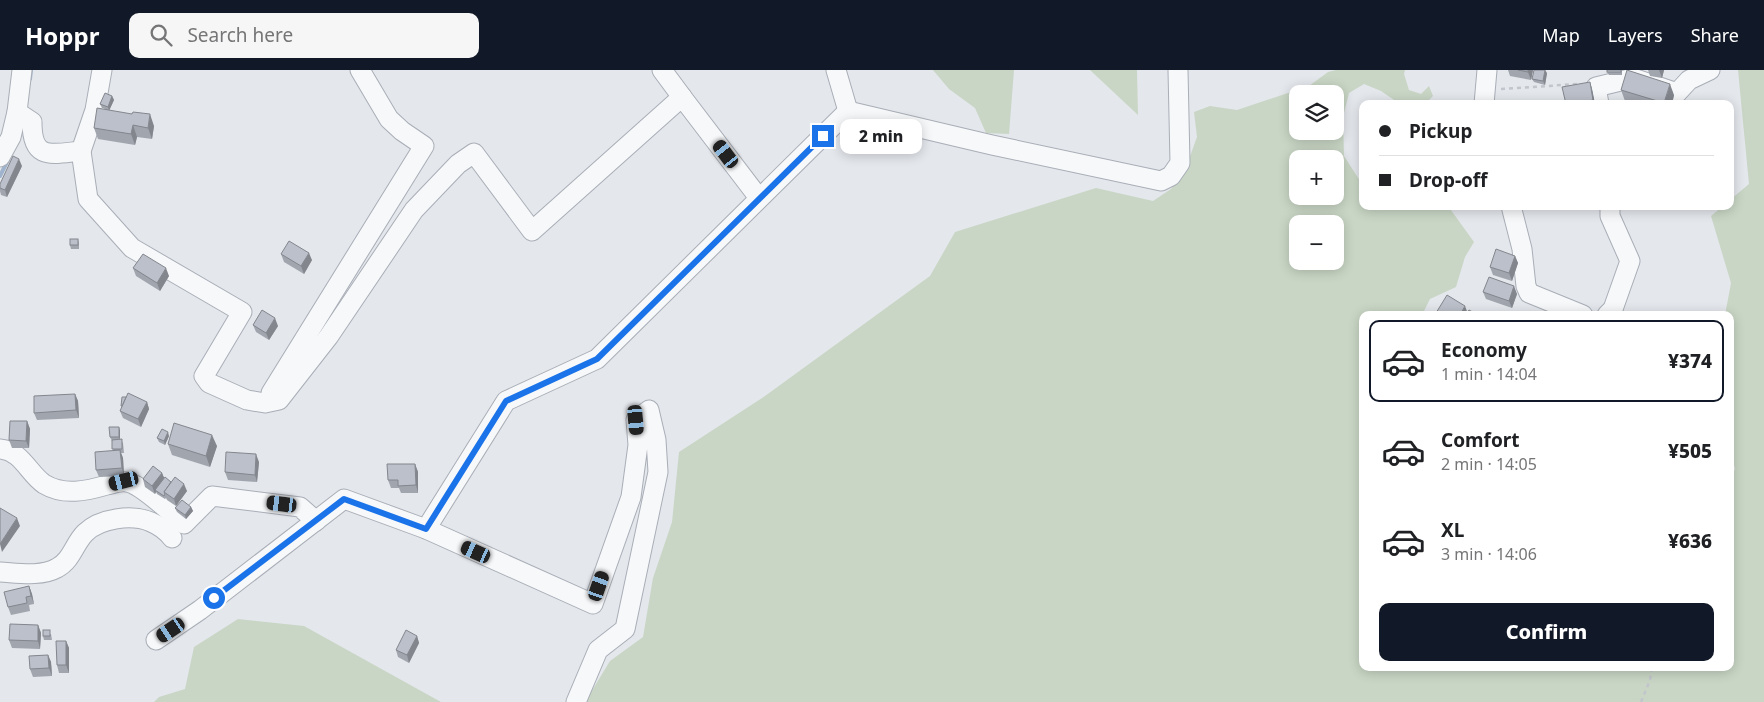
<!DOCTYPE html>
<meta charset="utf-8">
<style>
body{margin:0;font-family:"Noto Sans",sans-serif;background:#f6f6f6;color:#202124;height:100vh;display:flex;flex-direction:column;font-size:19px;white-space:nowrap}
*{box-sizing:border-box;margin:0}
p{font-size:16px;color:#757577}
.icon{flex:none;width:28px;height:28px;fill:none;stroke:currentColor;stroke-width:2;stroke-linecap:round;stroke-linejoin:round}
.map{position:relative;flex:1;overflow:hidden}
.panel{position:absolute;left:1359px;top:241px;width:375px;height:360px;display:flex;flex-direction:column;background:#fff;border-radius:10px;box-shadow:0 2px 12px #0003}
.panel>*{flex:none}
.hud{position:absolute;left:1359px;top:30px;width:375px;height:110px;border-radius:10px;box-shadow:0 2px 12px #0003;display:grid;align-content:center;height:110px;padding:0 20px;background:#fff}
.tools{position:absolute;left:1289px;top:15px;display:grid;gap:10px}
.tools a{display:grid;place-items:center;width:55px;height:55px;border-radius:10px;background:#fff;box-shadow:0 2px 12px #0003;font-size:25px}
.end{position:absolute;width:22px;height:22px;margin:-11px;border:6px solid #1a73e8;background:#fff;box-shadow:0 0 0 2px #fff}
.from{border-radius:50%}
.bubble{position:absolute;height:35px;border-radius:10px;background:#fff;box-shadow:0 2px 12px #0003;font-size:16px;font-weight:800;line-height:35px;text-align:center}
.car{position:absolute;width:15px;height:30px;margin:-15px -8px;border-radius:6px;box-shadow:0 0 4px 1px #0007;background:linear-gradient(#222 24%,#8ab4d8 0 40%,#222 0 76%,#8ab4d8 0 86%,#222 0)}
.hud b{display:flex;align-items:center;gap:18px;height:48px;font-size:19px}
.hud b+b{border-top:1px solid #e0e0e0}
.hud i{width:12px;height:12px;background:#202124}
ul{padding:9px 0 0;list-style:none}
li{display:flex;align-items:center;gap:15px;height:82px;margin:0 10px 8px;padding:0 10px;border:2px solid transparent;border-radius:10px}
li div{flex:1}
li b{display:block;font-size:19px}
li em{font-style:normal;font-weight:800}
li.on{border-color:#111827}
li>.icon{width:45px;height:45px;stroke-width:1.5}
.cta{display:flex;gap:10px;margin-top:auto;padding:10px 20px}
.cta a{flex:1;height:58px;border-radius:10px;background:#111827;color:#fff;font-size:20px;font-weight:800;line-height:58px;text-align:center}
header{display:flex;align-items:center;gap:30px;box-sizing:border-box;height:70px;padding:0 25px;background:#111827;color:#fff}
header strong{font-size:24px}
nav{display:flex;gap:28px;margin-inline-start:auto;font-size:18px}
.search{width:350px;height:45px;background:#f6f6f6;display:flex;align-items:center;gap:12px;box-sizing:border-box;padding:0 18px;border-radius:10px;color:#757577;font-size:19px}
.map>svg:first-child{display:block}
</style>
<header>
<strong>Hoppr</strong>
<div class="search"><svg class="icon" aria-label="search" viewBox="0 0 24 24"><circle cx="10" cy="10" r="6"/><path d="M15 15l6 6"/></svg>Search here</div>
<nav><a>Map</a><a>Layers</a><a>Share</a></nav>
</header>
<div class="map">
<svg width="1764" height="632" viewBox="0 0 1764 632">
<rect width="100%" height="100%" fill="#e4e7ec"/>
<g fill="#c9d6c5" fill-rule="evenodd">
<path d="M 933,0 L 1014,0 L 1009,64 L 986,63 L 975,38 L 949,19 Z"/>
<path d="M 1090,0 L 1137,0 L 1138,45 Z"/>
<path d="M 1336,0 L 1405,0 L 1404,4 L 1409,20 L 1421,24 L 1429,16 L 1433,26 L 1425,34 L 1400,34 L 1381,21 L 1364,14 L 1349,23 L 1343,47 L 1344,86 L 1362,114 L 1362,136 L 1448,136 L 1474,172 L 1465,187 L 1456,217 L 1430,229 L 1422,245 L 1362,245 L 1362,598 L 1730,598 L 1730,410 L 1735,399 L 1730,378 L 1730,245 L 1725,245 L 1731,213 L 1711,146 L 1723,136 L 1730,136 L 1730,130 L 1749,114 L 1738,0 L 1764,0 L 1764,632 L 585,632 L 610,591 L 643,567 L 653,508 L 672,452 L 679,382 L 765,326 L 930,206 L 955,162 L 1096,118 L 1153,131 L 1171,119 L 1189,89 L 1197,67 L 1194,42 L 1210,36 L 1237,40 L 1309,16 L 1328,2 ZM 1298,24 L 1335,24 L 1335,61 L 1298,61 ZM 1298,89 L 1335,89 L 1335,126 L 1298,126 ZM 1298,154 L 1335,154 L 1335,191 L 1298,191 Z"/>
<path d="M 238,549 L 304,556 L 441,632 L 154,632 L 159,627 L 185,619 L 194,577 Z"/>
</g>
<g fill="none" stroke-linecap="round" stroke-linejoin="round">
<g stroke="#9fb4cc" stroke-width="4">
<path d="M 30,9 L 31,0"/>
<path d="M 0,106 L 8,90"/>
</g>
<g stroke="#a9aeb7" stroke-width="21">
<g id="minor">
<path d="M 662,0 L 682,27"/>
<path d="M 836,0 L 848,41"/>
<path d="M 1484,34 L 1487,0"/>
<path d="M 1599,34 L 1596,17 L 1633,8 L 1677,23 L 1689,10 L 1710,0"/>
<path d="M 848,41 L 992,75 L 1161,111 L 1171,106 L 1180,93 L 1178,0"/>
<path d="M 17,42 L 32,52 C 32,91 51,84 81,81 L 88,129 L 132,178 L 242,242 L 204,306 L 209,313 L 247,330 L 265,333 L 279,330 L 329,266 L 414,140 L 458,94 L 474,83 L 532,161 L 682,27 L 759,128"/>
<path d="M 81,81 L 95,40 L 102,0"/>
<path d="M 0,87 L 11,67 L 17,42 L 22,0"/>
<path d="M 1511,136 L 1522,179 L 1526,216 L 1529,223 L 1583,245"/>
<path d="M 1607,245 L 1613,239 L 1630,191 L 1610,146 L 1610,136"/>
<path d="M 271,323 L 424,76 L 402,61 L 389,49 L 360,0"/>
<path d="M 0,379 C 22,381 28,403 44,414 C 64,426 86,421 107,415 C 113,414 120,411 126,412 C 140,413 172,444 184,454 L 212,426 L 300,437 L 316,451"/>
<path d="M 426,459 L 506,331 L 597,289 L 848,41"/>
<path d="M 0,502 C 18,503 41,507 57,498 C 72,490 74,474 85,463 C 100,448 132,444 151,452 C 158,455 167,461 172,468"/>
<path d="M 156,570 L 200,540 L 344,429 L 426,459 L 593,534 L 631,427 L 638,375 L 636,350 L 649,340 L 656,370 L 658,402 L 625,559 L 598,580 L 576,632"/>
</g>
</g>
<g stroke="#c2c5cb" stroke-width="2.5" stroke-dasharray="4 4" stroke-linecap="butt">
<path d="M 1501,19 L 1578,14"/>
<path d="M 1641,632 L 1650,610 L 1652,598"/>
</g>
<use href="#minor" stroke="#f7f8fa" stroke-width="19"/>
</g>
<g fill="#a1a5ae">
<path d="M 1508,0 L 1533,0 L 1531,10 L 1510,6 Z"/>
<path d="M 1622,0 L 1622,5 L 1609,5 L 1607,2 Z"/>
<path d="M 1648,0 L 1664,0 L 1662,8 L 1650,6 Z"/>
<path d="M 1547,3 L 1545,15 L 1534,12 L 1532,9 Z"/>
<path d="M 1590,12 L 1592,19 L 1595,34 L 1566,34 Z"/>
<path d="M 1621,20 L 1674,25 L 1672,34 L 1634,34 L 1625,31 Z"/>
<path d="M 112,26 L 114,30 L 109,40 L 154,56 L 152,69 L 137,67 L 135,75 L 98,69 L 94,58 L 105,39 L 102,38 L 100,34 Z"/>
<path d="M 22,96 L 7,127 L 1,125 L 0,121 L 0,114 Z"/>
<path d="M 78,169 L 79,173 L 79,179 L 71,179 L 70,175 Z"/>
<path d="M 281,184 L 312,190 L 304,204 L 284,192 Z"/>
<path d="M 1515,186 L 1518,193 L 1512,211 L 1493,205 L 1490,197 Z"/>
<path d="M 133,198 L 169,206 L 160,221 L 136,206 Z"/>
<path d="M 1483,222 L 1517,224 L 1512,238 L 1486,229 Z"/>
<path d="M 253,255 L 278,256 L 269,270 L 256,262 Z"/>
<path d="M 75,324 L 78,331 L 79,348 L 37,350 L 34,343 Z"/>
<path d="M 147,332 L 149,339 L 141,357 L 123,348 L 120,341 L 122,337 L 121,336 Z"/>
<path d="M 27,351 L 30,359 L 29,378 L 12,378 L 9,370 Z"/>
<path d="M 119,357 L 120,361 L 120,369 L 123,373 L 124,383 L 121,383 L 123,388 L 124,406 L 99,407 L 96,400 L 113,381 L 112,371 L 110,367 Z"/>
<path d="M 169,366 L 165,375 L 159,372 L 157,368 Z"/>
<path d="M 168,374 L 217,376 L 210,397 L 172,385 Z"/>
<path d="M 259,392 L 257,412 L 228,410 L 225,402 Z"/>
<path d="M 415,394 L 418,402 L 418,423 L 401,423 L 399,418 L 391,418 L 388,410 Z"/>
<path d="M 162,403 L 164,408 L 187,421 L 176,436 L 167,430 L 166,428 L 165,429 L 157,424 L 156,422 L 155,424 L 145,417 L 143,409 Z"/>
<path d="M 191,437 L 193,441 L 186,449 L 177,442 L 175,438 Z"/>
<path d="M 29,516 L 32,524 L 34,534 L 29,535 L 30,541 L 11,545 L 8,537 Z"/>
<path d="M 38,555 L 41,563 L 40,579 L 12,578 L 9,570 Z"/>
<path d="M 51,564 L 52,570 L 44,570 L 43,566 Z"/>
<path d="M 417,566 L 419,573 L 409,593 L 398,587 L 396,580 Z"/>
<path d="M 66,571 L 69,578 L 69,603 L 59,603 L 57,595 Z"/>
<path d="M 48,585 L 51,592 L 52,606 L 33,607 L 30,599 Z"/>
</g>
<g fill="#83868d">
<path d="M 1528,0 L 1533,0 L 1531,10 L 1528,2 Z"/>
<path d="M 1545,0 L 1547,3 L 1545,15 L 1543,11 Z"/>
<path d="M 1659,0 L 1664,0 L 1662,8 Z"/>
<path d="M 1590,12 L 1592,19 L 1595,34 L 1593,30 Z"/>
<path d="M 1670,14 L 1674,25 L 1672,34 L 1664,34 Z"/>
<path d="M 112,26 L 114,30 L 109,41 L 108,37 Z"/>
<path d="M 150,44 L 154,56 L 152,69 L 148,58 Z"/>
<path d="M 133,55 L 137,67 L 135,75 L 131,64 Z"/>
<path d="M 19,89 L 22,96 L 7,127 L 5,120 Z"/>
<path d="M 309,183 L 312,190 L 304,204 L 301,196 Z"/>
<path d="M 1515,186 L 1518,193 L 1512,211 L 1509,203 Z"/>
<path d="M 166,198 L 169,206 L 160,221 L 157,213 Z"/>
<path d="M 1514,216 L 1517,224 L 1512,238 L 1509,231 Z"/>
<path d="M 1465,236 L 1468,244 L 1468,245 L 1460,245 Z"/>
<path d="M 275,248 L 278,256 L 269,270 L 266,263 Z"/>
<path d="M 75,324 L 78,331 L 79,348 L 76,340 Z"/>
<path d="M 147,332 L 149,339 L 141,357 L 138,349 Z"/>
<path d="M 27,351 L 30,359 L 29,378 L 26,371 Z"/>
<path d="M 119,357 L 120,361 L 120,371 L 119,367 Z"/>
<path d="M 168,362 L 169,366 L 165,375 L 164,371 Z"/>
<path d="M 212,365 L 217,376 L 210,397 L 206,386 Z"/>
<path d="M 120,380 L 123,388 L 124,406 L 122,398 Z"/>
<path d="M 256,384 L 259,392 L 257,412 L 255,405 Z"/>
<path d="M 415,394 L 418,402 L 418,423 L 416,415 Z"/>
<path d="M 162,403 L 165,410 L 155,420 L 156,422 L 155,424 L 152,416 Z"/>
<path d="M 184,414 L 187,421 L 176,436 L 174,429 Z"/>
<path d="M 191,437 L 193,441 L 186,449 L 185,445 Z"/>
<path d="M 17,448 L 20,456 L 2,482 L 0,474 Z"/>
<path d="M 29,516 L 32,524 L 34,534 L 31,526 Z"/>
<path d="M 38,555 L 41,563 L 40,579 L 38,571 Z"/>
<path d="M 417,566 L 419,573 L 409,593 L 407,585 Z"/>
<path d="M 66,571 L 69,578 L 69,603 L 66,595 Z"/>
<path d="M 48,585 L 51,592 L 52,606 L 49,598 Z"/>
</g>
<g fill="#bbc0ca" stroke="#83868d">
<path d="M 1518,0 L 1528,0 L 1528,2 Z"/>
<path d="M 1534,0 L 1545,0 L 1543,11 L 1532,9 Z"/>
<rect x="1607" y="0" width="14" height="2"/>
<path d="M 1627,0 L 1670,14 L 1664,33 L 1621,20 Z"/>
<path d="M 1590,12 L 1593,30 L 1571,34 L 1566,34 L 1562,17 Z"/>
<path d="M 105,23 L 112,26 L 108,37 L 100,34 Z"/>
<path d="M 97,38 L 132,44 L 133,42 L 150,44 L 148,58 L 133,55 L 131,64 L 94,58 Z"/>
<path d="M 13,86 L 19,89 L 5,120 L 0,118 L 0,114 Z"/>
<rect x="70" y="169" width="8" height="6"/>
<path d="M 289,171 L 309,183 L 301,196 L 281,184 Z"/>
<path d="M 1496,179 L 1515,186 L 1509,203 L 1490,197 Z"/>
<path d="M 143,184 L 166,198 L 157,213 L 133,198 Z"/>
<path d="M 1489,207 L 1514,216 L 1509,231 L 1483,222 Z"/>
<path d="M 1447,225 L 1465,236 L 1460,245 L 1439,245 L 1436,243 Z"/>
<path d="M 262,240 L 275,248 L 266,263 L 253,255 Z"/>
<path d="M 1469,240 L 1478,245 L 1466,245 Z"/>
<path d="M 1654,242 L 1663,245 L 1653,245 Z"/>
<path d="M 128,323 L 147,332 L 138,349 L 120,341 Z"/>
<path d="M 75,324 L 76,340 L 34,343 L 34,326 Z"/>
<path d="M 122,327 L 126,327 L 122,336 L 121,336 Z"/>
<path d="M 10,351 L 27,351 L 26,371 L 9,370 Z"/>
<path d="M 174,353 L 212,365 L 206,386 L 168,374 Z"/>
<path d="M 109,357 L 119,357 L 119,367 L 110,367 Z"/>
<path d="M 162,359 L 168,362 L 164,371 L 157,368 Z"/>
<path d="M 122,369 L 122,379 L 112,379 L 112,370 Z"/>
<path d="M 120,380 L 122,398 L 96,400 L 95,382 Z"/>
<path d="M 226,382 L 256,384 L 255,405 L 225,402 Z"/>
<path d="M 387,394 L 415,394 L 416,415 L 398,416 L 398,410 L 388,410 Z"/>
<path d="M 153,396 L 162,403 L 152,416 L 143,409 Z"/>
<path d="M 165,407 L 171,412 L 164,422 L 165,424 L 164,426 L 155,420 Z"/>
<path d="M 175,407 L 184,414 L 174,429 L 164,422 Z"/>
<path d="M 182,430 L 191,437 L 185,445 L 175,438 Z"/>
<path d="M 0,438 L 17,448 L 0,474 Z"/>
<path d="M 29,516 L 31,526 L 26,527 L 27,533 L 8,537 L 4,522 Z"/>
<path d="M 10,554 L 38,555 L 38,571 L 9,570 Z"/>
<rect x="43" y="560" width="7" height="6"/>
<path d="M 406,560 L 417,566 L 407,585 L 396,580 Z"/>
<path d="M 56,571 L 66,571 L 66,595 L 57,595 Z"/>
<path d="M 48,585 L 49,598 L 30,599 L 29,586 Z"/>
</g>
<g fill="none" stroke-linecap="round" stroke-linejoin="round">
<path stroke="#1a73e8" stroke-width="6" d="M 214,528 L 344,429 L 426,459 L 506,331 L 597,289 L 823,66"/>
</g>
</svg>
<div class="tools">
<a><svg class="icon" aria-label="layers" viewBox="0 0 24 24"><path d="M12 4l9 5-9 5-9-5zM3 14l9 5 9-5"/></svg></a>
<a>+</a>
<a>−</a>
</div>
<i class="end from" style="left:214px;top:528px"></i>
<i class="end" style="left:823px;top:66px"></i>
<div class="bubble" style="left:840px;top:49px;width:82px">2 min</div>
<i class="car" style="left:726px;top:84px;rotate:323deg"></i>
<i class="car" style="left:636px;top:350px;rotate:175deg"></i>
<i class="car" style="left:124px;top:411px;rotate:256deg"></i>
<i class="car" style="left:282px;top:434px;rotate:277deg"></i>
<i class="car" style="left:476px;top:482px;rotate:294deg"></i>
<i class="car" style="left:599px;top:516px;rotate:19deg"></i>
<i class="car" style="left:171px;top:560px;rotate:236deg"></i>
<div class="hud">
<b><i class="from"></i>Pickup</b>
<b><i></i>Drop-off</b>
</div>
<section class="panel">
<ul>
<li class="on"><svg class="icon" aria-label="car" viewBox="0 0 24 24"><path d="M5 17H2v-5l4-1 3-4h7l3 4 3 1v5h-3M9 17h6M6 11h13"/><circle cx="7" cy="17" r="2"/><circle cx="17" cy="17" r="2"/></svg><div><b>Economy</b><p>1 min · 14:04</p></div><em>¥374</em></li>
<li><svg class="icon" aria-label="car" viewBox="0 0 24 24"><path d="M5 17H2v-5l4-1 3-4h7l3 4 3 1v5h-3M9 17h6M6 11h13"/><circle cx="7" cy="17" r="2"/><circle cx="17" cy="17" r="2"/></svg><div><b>Comfort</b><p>2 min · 14:05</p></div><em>¥505</em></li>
<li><svg class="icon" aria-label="car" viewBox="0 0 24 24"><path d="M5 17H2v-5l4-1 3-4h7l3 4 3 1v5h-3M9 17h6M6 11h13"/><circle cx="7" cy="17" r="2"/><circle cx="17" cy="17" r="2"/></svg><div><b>XL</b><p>3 min · 14:06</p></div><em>¥636</em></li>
</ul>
<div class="cta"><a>Confirm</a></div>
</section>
</div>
